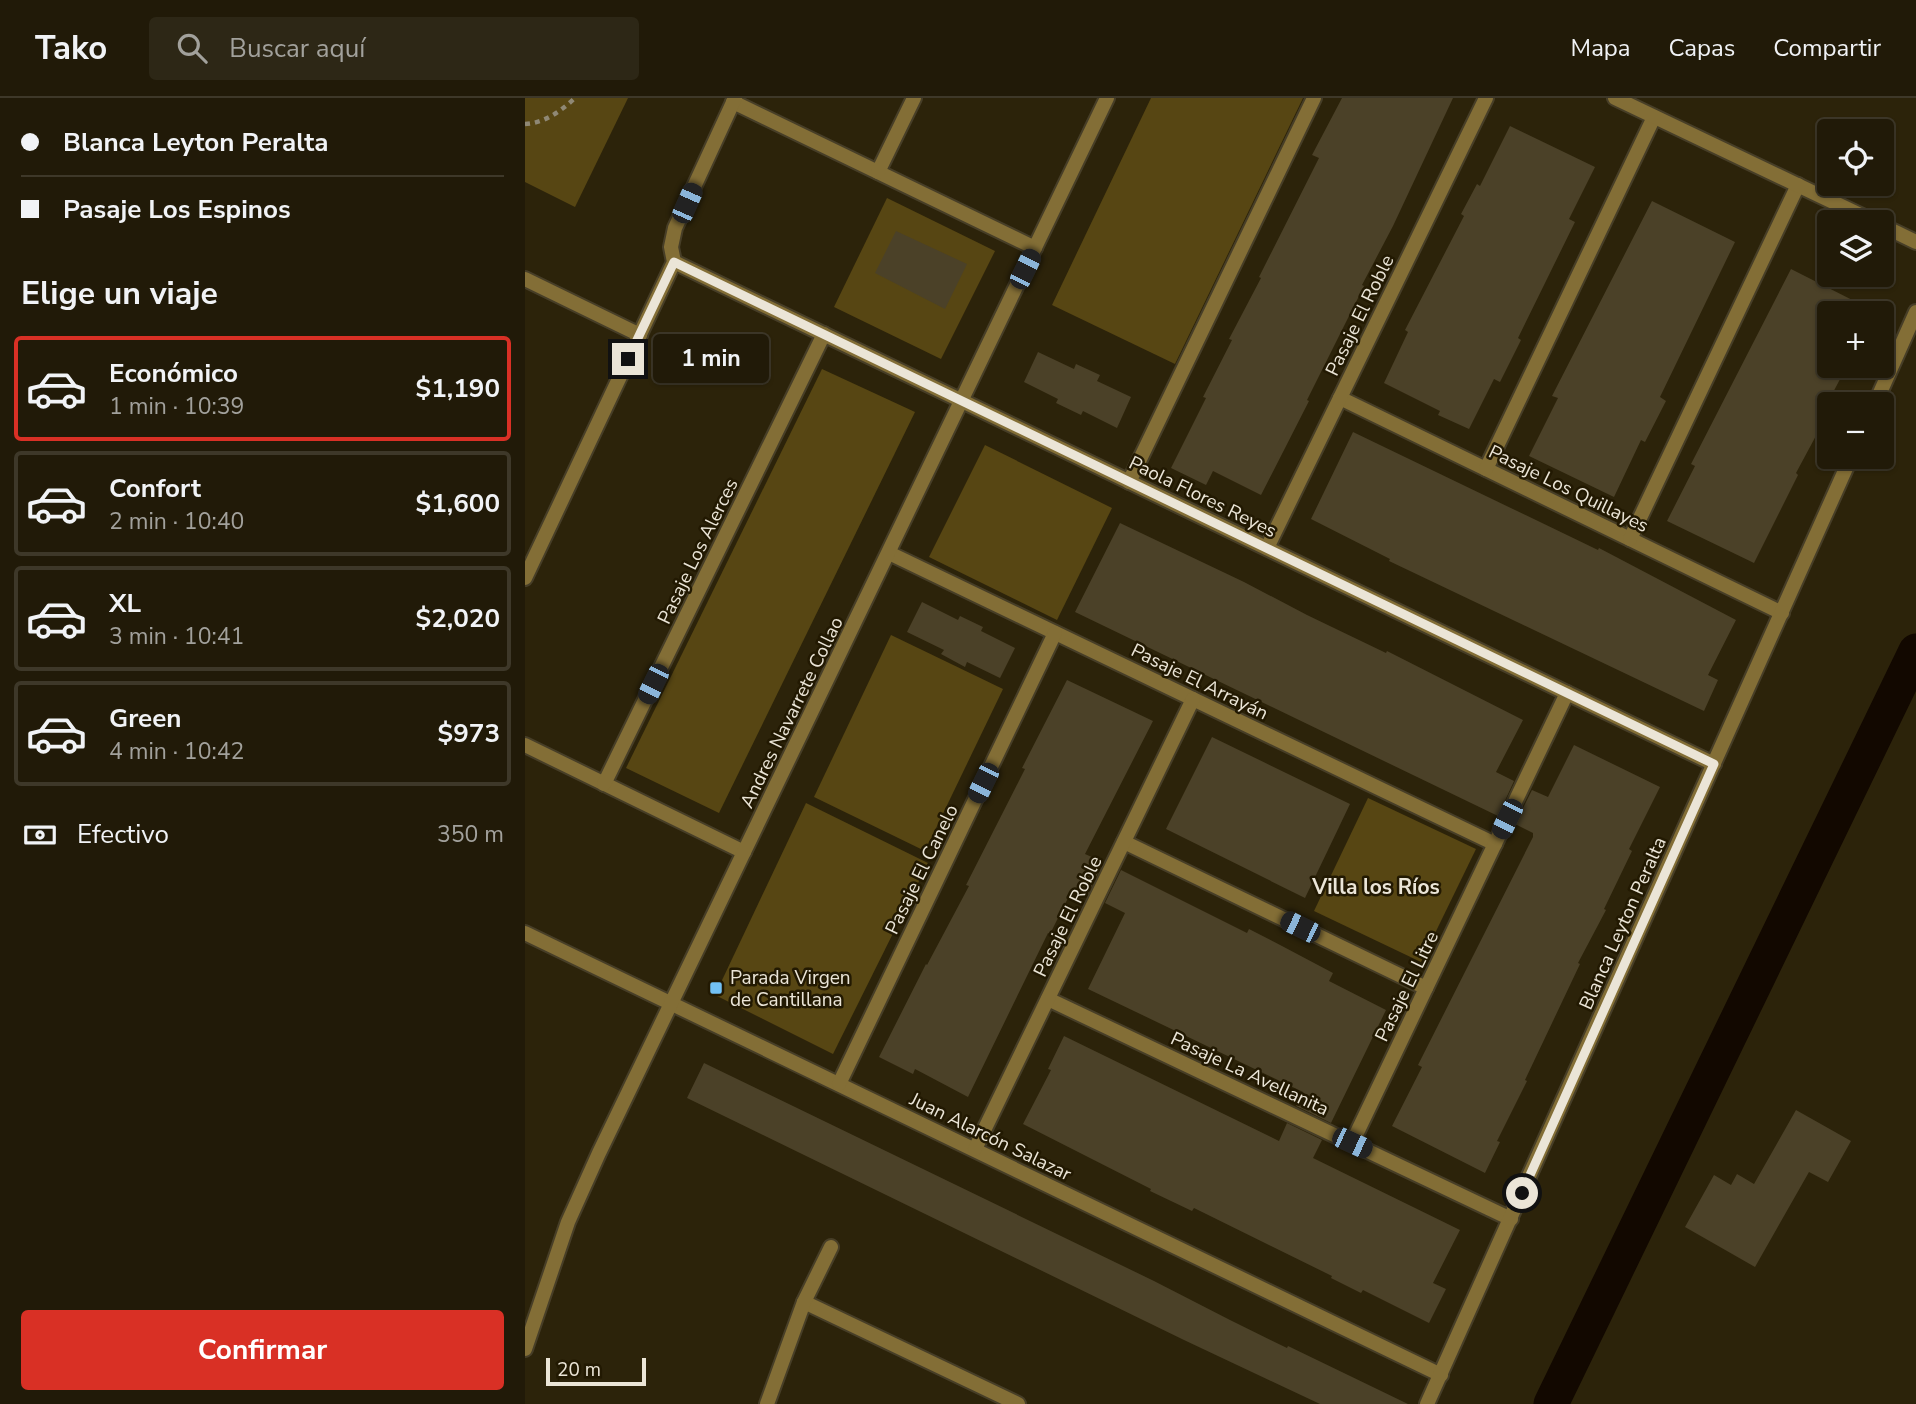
<!DOCTYPE html>
<html lang="es">
<meta charset="utf-8">
<style>
body{margin:0;font-family:"Nunito Sans",sans-serif;background:#2d2716;color:#f1f3f6;height:100vh;display:flex;flex-direction:column;font-size:26px;white-space:nowrap}
*{box-sizing:border-box;margin:0}
p{font-size:23px;color:#a2a19c}
.icon{flex:none;width:38px;height:38px;fill:none;stroke:currentColor;stroke-width:2;stroke-linecap:round;stroke-linejoin:round}
.map{position:relative;flex:1;overflow:hidden}
.side{display:flex;flex-direction:column;background:#211a08;width:525px}
.side>*{flex:none}
.banner{display:grid;align-content:center;height:154px;padding:0 21px;background:#211a08}
.buttons{position:absolute;left:1292px;top:21px;display:grid;gap:14px}
.buttons a{display:grid;place-items:center;width:77px;height:77px;border-radius:7px;background:#211a08;box-shadow:0 2px 5px #0004,0 0 0 2px #3e3829;font-size:35px}
.scale{position:absolute;left:21px;bottom:18px;width:100px;box-sizing:border-box;padding-left:7px;border:4px solid #ebe5d7;border-top:0;font-size:19px;line-height:24px;white-space:nowrap;color:#ebe5d7;-webkit-text-stroke:5px #221902;paint-order:stroke}
.end{position:absolute;width:32px;height:32px;margin:-16px;border:9px solid #ebe5d7;background:#111;box-shadow:0 0 0 4px #111}
.from{border-radius:50%}
.bubble{position:absolute;height:49px;border-radius:7px;background:#211a08;box-shadow:0 2px 5px #0004,0 0 0 2px #3e3829;font-size:23px;font-weight:700;line-height:49px;text-align:center}
.car{position:absolute;width:21px;height:42px;margin:-21px -10px;border-radius:9px;box-shadow:0 0 5px 2px #0007;background:linear-gradient(#222 24%,#8ab4d8 0 40%,#222 0 76%,#8ab4d8 0 86%,#222 0)}
.banner b{display:flex;align-items:center;gap:24px;height:66px;font-size:26px}
.banner b+b{border-top:2px solid #3e3829}
.banner i{width:18px;height:18px;background:#f1f3f6}
ul{padding:0;list-style:none}
li{display:flex;align-items:center;gap:21px;height:105px;margin:0 14px 10px;padding:0 7px;border:4px solid #3e3829;border-radius:7px}
li div{flex:1}
li b{display:block;font-size:26px}
li em{font-style:normal;font-weight:700}
li.current{border-color:#d93025}
li>.icon{width:63px;height:63px;stroke-width:1.5}
h2{padding:0 21px;font-size:32px;line-height:84px}
.pay{display:flex;align-items:center;gap:18px;height:77px;padding:0 21px;font-size:26px}
.pay p{margin-inline-start:auto}
.cta{display:flex;gap:14px;margin-top:auto;padding:14px 21px}
.cta a{flex:1;height:80px;border-radius:7px;background:#d93025;color:#fff;font-size:28px;font-weight:700;line-height:80px;text-align:center}
header{display:flex;align-items:center;gap:42px;box-sizing:border-box;height:98px;padding:0 35px;background:#211a08;border-bottom:2px solid #3e3829}
header strong{font-size:33px}
nav{display:flex;gap:38px;margin-inline-start:auto;font-size:24px}
.search{width:490px;height:63px;background:#2d2716;display:flex;align-items:center;gap:18px;box-sizing:border-box;padding:0 24px;border-radius:7px;color:#a2a19c;font-size:26px}
main{display:flex;flex:1;min-height:0}
.map>svg:first-child{display:block}
</style>
<header>
<strong>Tako</strong>
<div class="search"><svg class="icon" aria-label="search" viewBox="0 0 24 24"><circle cx="10" cy="10" r="6"/><path d="M15 15l6 6"/></svg>Buscar aquí</div>
<nav><a>Mapa</a><a>Capas</a><a>Compartir</a></nav>
</header>
<main>
<section class="side">
<div class="banner">
<b><i class="from"></i>Blanca Leyton Peralta</b>
<b><i></i>Pasaje Los Espinos</b>
</div>
<h2>Elige un viaje</h2>
<ul>
<li class="current"><svg class="icon" aria-label="car" viewBox="0 0 24 24"><path d="M5 17H2v-5l4-1 3-4h7l3 4 3 1v5h-3M9 17h6M6 11h13"/><circle cx="7" cy="17" r="2"/><circle cx="17" cy="17" r="2"/></svg><div><b>Económico</b><p>1 min · 10:39</p></div><em>$1,190</em></li>
<li><svg class="icon" aria-label="car" viewBox="0 0 24 24"><path d="M5 17H2v-5l4-1 3-4h7l3 4 3 1v5h-3M9 17h6M6 11h13"/><circle cx="7" cy="17" r="2"/><circle cx="17" cy="17" r="2"/></svg><div><b>Confort</b><p>2 min · 10:40</p></div><em>$1,600</em></li>
<li><svg class="icon" aria-label="car" viewBox="0 0 24 24"><path d="M5 17H2v-5l4-1 3-4h7l3 4 3 1v5h-3M9 17h6M6 11h13"/><circle cx="7" cy="17" r="2"/><circle cx="17" cy="17" r="2"/></svg><div><b>XL</b><p>3 min · 10:41</p></div><em>$2,020</em></li>
<li><svg class="icon" aria-label="car" viewBox="0 0 24 24"><path d="M5 17H2v-5l4-1 3-4h7l3 4 3 1v5h-3M9 17h6M6 11h13"/><circle cx="7" cy="17" r="2"/><circle cx="17" cy="17" r="2"/></svg><div><b>Green</b><p>4 min · 10:42</p></div><em>$973</em></li>
</ul>
<div class="pay"><svg class="icon" aria-label="cash" viewBox="0 0 24 24"><path d="M3 7h18v10H3z"/><circle cx="12" cy="12" r="2"/></svg>Efectivo<p>350 m</p></div>
<div class="cta"><a>Confirmar</a></div>
</section>
<div class="map">
<svg width="1391" height="1306" viewBox="0 0 1391 1306">
<rect width="100%" height="100%" fill="#2c230a"/>
<g fill="#574613">
<path d="M 0,0 L 103,0 L 50,109 L 0,84 Z"/>
<path d="M 626,0 L 778,0 L 650,266 L 527,207 Z"/>
<path d="M 362,100 L 470,153 L 416,261 L 309,209 Z"/>
<path d="M 297,271 L 390,314 L 194,715 L 101,670 Z"/>
<path d="M 460,347 L 587,410 L 532,522 L 404,459 Z"/>
<path d="M 366,537 L 478,591 L 400,753 L 289,699 Z"/>
<path d="M 843,700 L 951,751 L 896,864 L 789,813 Z"/>
<path d="M 281,705 L 403,765 L 308,956 L 190,897 Z"/>
</g>
<g fill="none" stroke-linecap="round" stroke-linejoin="round">
<path stroke="#120800" stroke-width="35" d="M 1026,1306 L 1391,553"/>
</g>
<g fill="#4b4128">
<path d="M 817,0 L 928,0 L 868,128 L 837,187 L 839,188 L 782,302 L 784,303 L 736,397 L 688,373 L 681,387 L 646,370 L 681,300 L 678,299 L 707,242 L 704,241 L 736,180 L 734,179 L 794,60 L 787,57 Z"/>
<path d="M 985,28 L 1070,69 L 1044,121 L 1050,124 L 993,240 L 996,242 L 975,284 L 969,281 L 944,331 L 913,317 L 915,313 L 859,285 L 883,234 L 880,232 L 939,118 L 936,116 L 952,86 L 955,88 Z"/>
<path d="M 1127,103 L 1210,144 L 1135,299 L 1141,303 L 1120,344 L 1116,342 L 1089,399 L 1004,358 L 1033,300 L 1027,298 Z"/>
<path d="M 371,133 L 442,166 L 420,211 L 350,175 Z"/>
<path d="M 1266,171 L 1353,215 L 1304,215 L 1304,268 L 1322,268 L 1295,319 L 1300,321 L 1271,375 L 1273,377 L 1229,465 L 1142,423 L 1170,368 L 1166,366 Z"/>
<path d="M 513,254 L 549,271 L 551,266 L 575,277 L 572,283 L 606,299 L 592,330 L 558,313 L 556,317 L 531,305 L 533,301 L 499,284 Z"/>
<path d="M 828,334 L 1073,452 L 1074,450 L 1211,522 L 1183,577 L 1193,582 L 1179,613 L 864,463 L 865,461 L 786,421 Z"/>
<path d="M 595,425 L 719,484 L 782,517 L 861,555 L 862,553 L 998,622 L 971,674 L 989,683 L 973,718 L 550,514 Z"/>
<path d="M 397,504 L 433,522 L 435,518 L 458,529 L 456,533 L 490,550 L 475,580 L 442,564 L 440,569 L 416,556 L 419,552 L 382,534 Z"/>
<path d="M 542,582 L 628,623 L 560,756 L 578,764 L 563,797 L 548,790 L 525,836 L 523,835 L 443,999 L 390,971 L 388,976 L 354,959 L 401,866 L 402,867 L 444,788 L 441,787 L 500,671 L 497,670 Z"/>
<path d="M 687,639 L 825,706 L 780,800 L 641,731 Z"/>
<path d="M 1049,647 L 1135,689 L 1104,751 L 1107,753 L 1079,811 L 1081,812 L 1053,865 L 1055,866 L 1000,982 L 1002,983 L 972,1043 L 975,1044 L 960,1075 L 867,1028 L 897,969 L 893,967 L 1008,739 L 1008,735 L 990,726 L 1007,692 L 1023,699 Z"/>
<path d="M 596,772 L 722,835 L 724,831 L 757,848 L 808,875 L 804,883 L 861,912 L 806,1025 L 771,1008 L 778,994 L 563,891 L 600,815 L 580,805 Z"/>
<path d="M 539,938 L 754,1043 L 762,1025 L 797,1042 L 788,1060 L 935,1132 L 908,1185 L 921,1191 L 904,1225 L 838,1192 L 836,1195 L 806,1180 L 807,1178 L 669,1110 L 667,1113 L 625,1093 L 626,1091 L 498,1026 L 526,972 L 523,971 Z"/>
<path d="M 179,965 L 629,1183 L 705,1222 L 762,1250 L 763,1248 L 883,1306 L 795,1306 L 659,1242 L 162,1000 Z"/>
<path d="M 1271,1012 L 1326,1043 L 1303,1084 L 1284,1074 L 1230,1169 L 1160,1129 L 1189,1077 L 1206,1087 L 1212,1076 L 1229,1086 Z"/>
</g>
<g fill="none" stroke-linecap="round" stroke-linejoin="round">
<g stroke="#473e27" stroke-width="18">
<g id="minor">
<path d="M 208,4 L 510,150"/>
<path d="M 353,74 L 389,0"/>
<path d="M 149,164 L 1189,666"/>
<path d="M 0,181 L 115,237"/>
<path d="M 815,300 L 1257,515"/>
<path d="M 1350,306 L 1391,214"/>
<path d="M 961,371 L 1129,19"/>
<path d="M 604,384 L 789,0"/>
<path d="M 1105,441 L 1273,87"/>
<path d="M 742,450 L 961,0"/>
<path d="M 364,455 L 970,746"/>
<path d="M 0,480 L 149,164 L 146,149 L 150,130 L 210,0"/>
<path d="M 0,647 L 219,754"/>
<path d="M 79,686 L 299,236"/>
<path d="M 599,744 L 901,890"/>
<path d="M 0,835 L 916,1277"/>
<path d="M 523,901 L 986,1121"/>
<path d="M 314,986 L 530,535"/>
<path d="M 827,1045 L 1042,595"/>
<path d="M 450,1051 L 668,601"/>
<path d="M 279,1204 L 493,1306"/>
<path d="M 0,1251 L 43,1124 L 74,1055 L 582,0"/>
<path d="M 242,1306 L 279,1204 L 306,1149"/>
<path d="M 902,1306 L 1326,359"/>
</g>
</g>
<g stroke="#473e27" stroke-width="18">
<g id="tertiary">
<path d="M 1090,0 L 1350,124"/>
<path d="M 1356,127 L 1391,144"/>
</g>
</g>
<path stroke="#8f8875" stroke-width="4.5" stroke-dasharray="5 5" stroke-linecap="butt" d="M 0,26 C 20,25 36,13 50,0"/>
<use href="#minor" stroke="#836e36" stroke-width="14"/>
<use href="#tertiary" stroke="#836e36" stroke-width="14"/>
</g>
<g fill="none" stroke-linecap="round" stroke-linejoin="round">
<path stroke="#ebe5d7" stroke-width="9" d="M 103,261 L 149,164 L 1189,666 L 997,1095"/>
</g>
<rect fill="#72c1f5" stroke="#221902" stroke-width="2.5" x="184" y="883" width="14" height="14" rx="3.5"/>
<g text-anchor="middle" stroke-width="5" stroke-linejoin="round" paint-order="stroke">
<g font-size="19" fill="#ebe5d7" stroke="#221902">
<text transform="translate(834 217) rotate(-64)" y="7">Pasaje El Roble</text>
<text transform="translate(1044 390) rotate(26)" y="7">Pasaje Los Quillayes</text>
<text transform="translate(678 398) rotate(26)" y="7">Paola Flores Reyes</text>
<text transform="translate(172 453) rotate(-64)" y="7">Pasaje Los Alerces</text>
<text transform="translate(675 583) rotate(26)" y="7">Pasaje El Arrayán</text>
<text transform="translate(266 614) rotate(-64)" y="7">Andres Navarrete Collao</text>
<text transform="translate(396 771) rotate(-64)" y="7">Pasaje El Canelo</text>
<text transform="translate(542 818) rotate(-64)" y="7">Pasaje El Roble</text>
<text transform="translate(1097 825) rotate(-66)" y="7">Blanca Leyton Peralta</text>
<text transform="translate(881 888) rotate(-64)" y="7">Pasaje El Litre</text>
<text transform="translate(725 975) rotate(25)" y="7">Pasaje La Avellanita</text>
<text transform="translate(466 1038) rotate(26)" y="7">Juan Alarcón Salazar</text>
</g>
<g font-size="19" fill="#ebe5d7" stroke="#221902" text-anchor="start">
<text x="205" y="886">Parada Virgen<tspan x="205" dy="22">de Cantillana</tspan></text>
</g>
<g font-size="21" font-weight="bold" fill="#ebe5d7" stroke="#221902">
<text x="851" y="796">Villa los Ríos</text>
</g>
</g>
</svg>
<div class="buttons">
<a><svg class="icon" aria-label="locate" viewBox="0 0 24 24"><circle cx="12" cy="12" r="6"/><path d="M12 2v4M12 18v4M2 12h4M18 12h4"/></svg></a>
<a><svg class="icon" aria-label="layers" viewBox="0 0 24 24"><path d="M12 4l9 5-9 5-9-5zM3 14l9 5 9-5"/></svg></a>
<a>+</a>
<a>−</a>
</div>
<div class="scale">20 m</div>
<i class="end from" style="left:997px;top:1095px"></i>
<i class="end" style="left:103px;top:261px"></i>
<div class="bubble" style="left:128px;top:236px;width:116px">1 min</div>
<i class="car" style="left:162px;top:105px;rotate:24deg"></i>
<i class="car" style="left:500px;top:171px;rotate:26deg"></i>
<i class="car" style="left:128px;top:586px;rotate:206deg"></i>
<i class="car" style="left:458px;top:685px;rotate:206deg"></i>
<i class="car" style="left:982px;top:721px;rotate:206deg"></i>
<i class="car" style="left:775px;top:829px;rotate:296deg"></i>
<i class="car" style="left:827px;top:1045px;rotate:115deg"></i>
</div>
</main>
